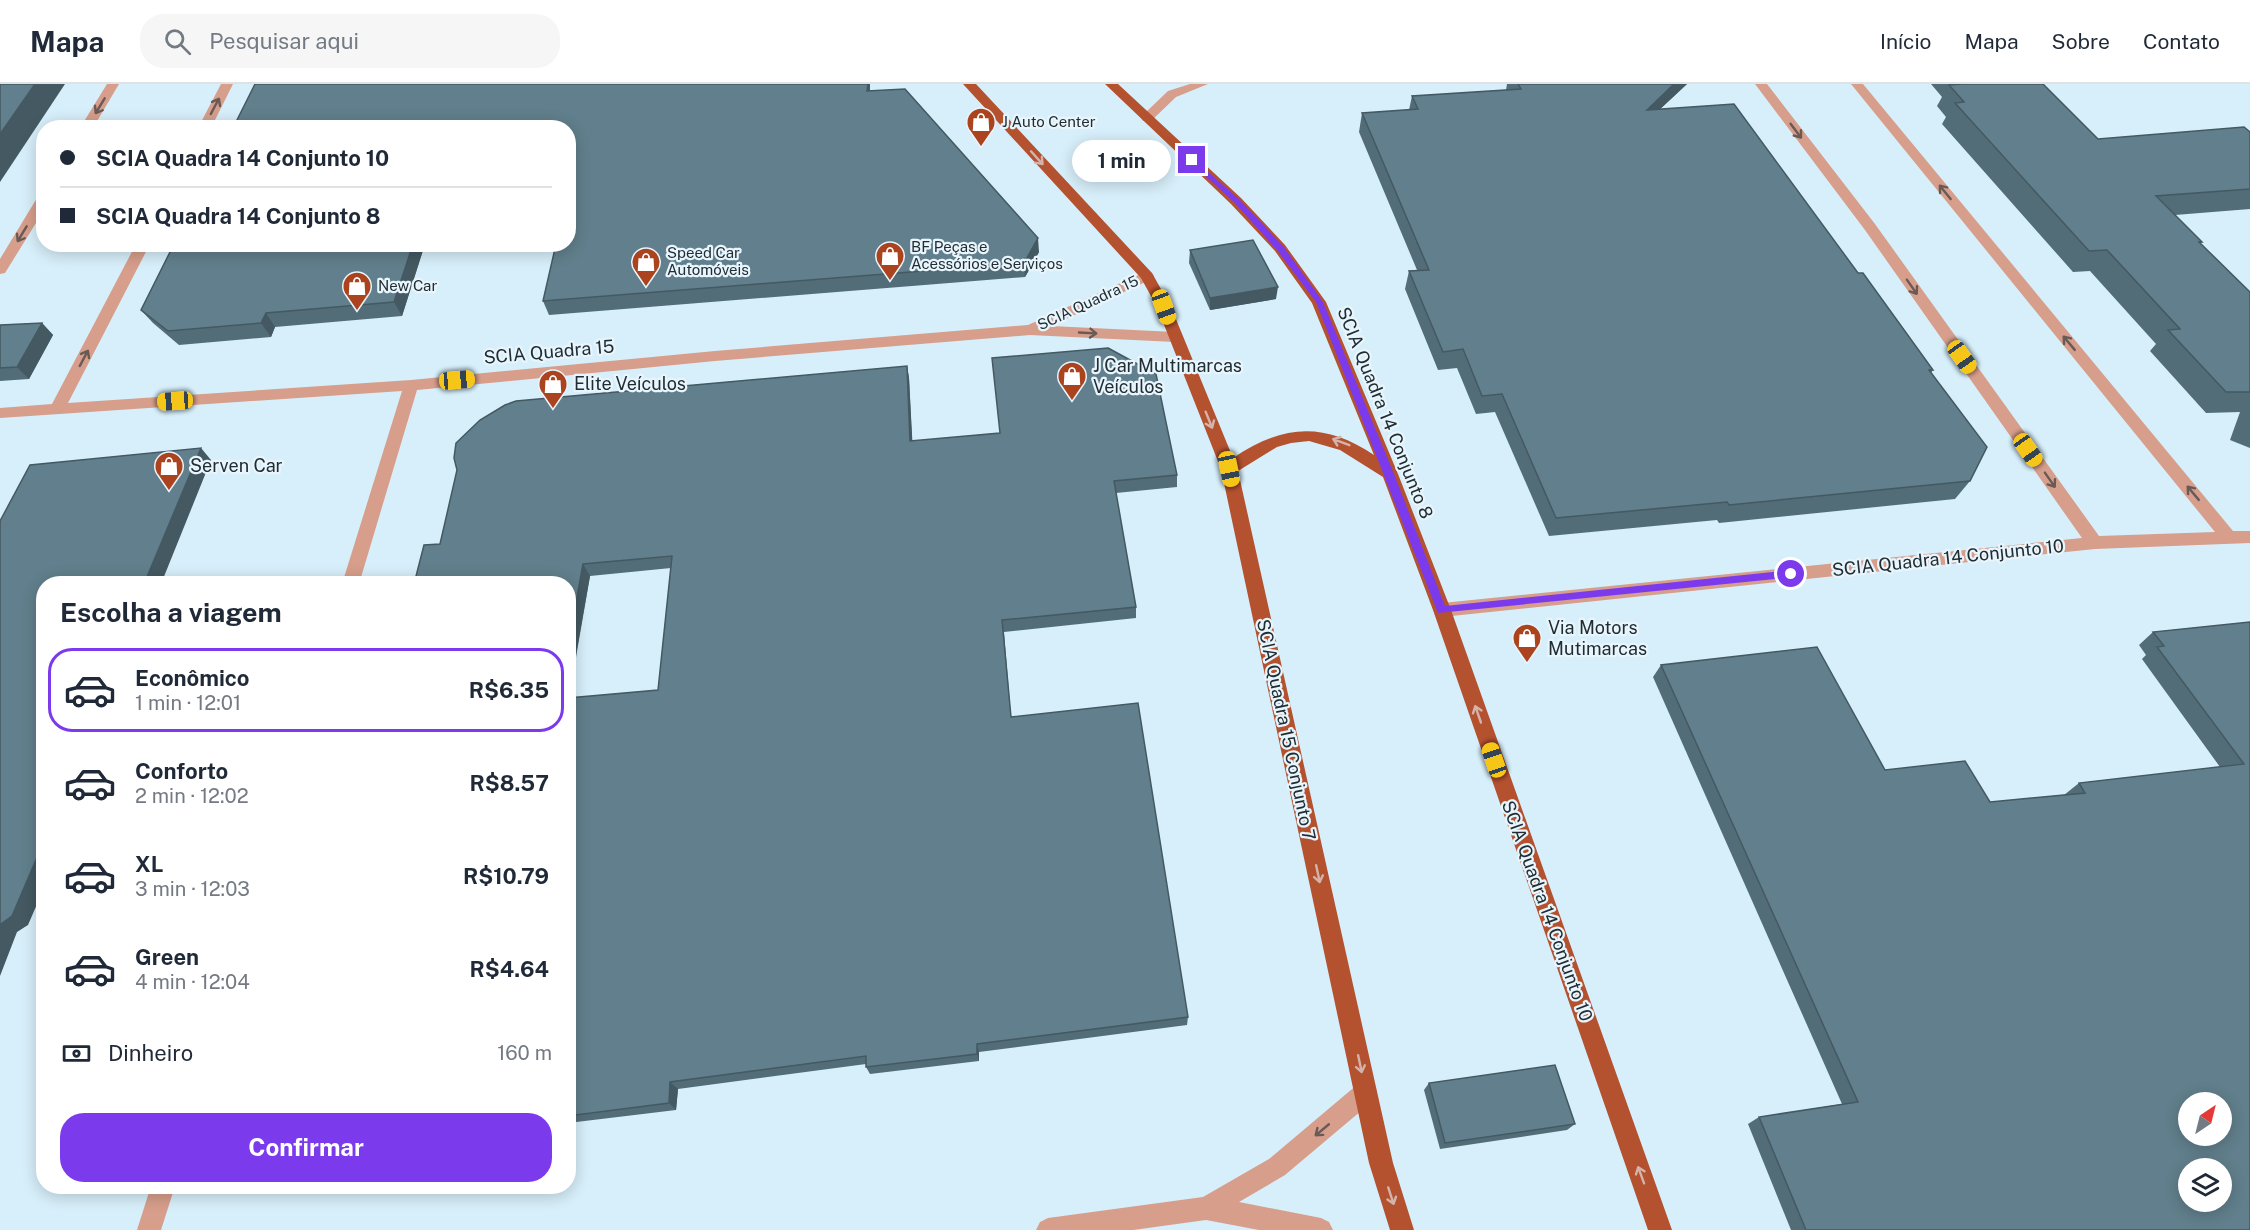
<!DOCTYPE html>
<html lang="pt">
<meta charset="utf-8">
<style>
body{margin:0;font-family:"Public Sans",sans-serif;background:#f6f6f7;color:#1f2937;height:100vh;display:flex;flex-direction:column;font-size:22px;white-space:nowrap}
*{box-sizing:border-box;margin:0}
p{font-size:20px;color:#747a83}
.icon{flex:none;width:33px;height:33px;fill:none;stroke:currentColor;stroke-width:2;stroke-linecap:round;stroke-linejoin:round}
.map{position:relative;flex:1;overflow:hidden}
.drawer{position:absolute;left:36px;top:492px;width:540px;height:618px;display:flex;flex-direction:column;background:#fff;border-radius:24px;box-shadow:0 3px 15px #0003}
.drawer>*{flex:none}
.guide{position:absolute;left:36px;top:36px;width:540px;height:132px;border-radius:24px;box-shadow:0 3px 15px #0003;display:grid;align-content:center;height:132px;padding:0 24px;background:#fff}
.needle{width:39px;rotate:35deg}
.buttons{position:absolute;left:2178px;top:1008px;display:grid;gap:12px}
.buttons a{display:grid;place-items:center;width:54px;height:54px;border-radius:50%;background:#fff;box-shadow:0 3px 15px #0003;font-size:30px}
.end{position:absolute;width:27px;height:27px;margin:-14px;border:8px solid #7c3aed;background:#fff;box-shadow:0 0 0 3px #fff}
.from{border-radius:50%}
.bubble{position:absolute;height:42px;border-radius:21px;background:#fff;box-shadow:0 3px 15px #0003;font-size:20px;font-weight:700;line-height:42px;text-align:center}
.car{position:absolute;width:18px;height:36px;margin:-18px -9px;border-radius:8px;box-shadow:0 0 4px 2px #0007;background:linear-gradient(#f5c518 24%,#345 0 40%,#f5c518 0 76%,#345 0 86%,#f5c518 0)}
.guide b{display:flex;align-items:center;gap:21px;height:57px;font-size:22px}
.guide b+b{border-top:2px solid #e0e1e3}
.guide i{width:15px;height:15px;background:#1f2937}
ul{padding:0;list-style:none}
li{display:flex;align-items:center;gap:18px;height:84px;margin:0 12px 9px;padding:0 12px;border:3px solid transparent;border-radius:24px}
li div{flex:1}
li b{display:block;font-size:22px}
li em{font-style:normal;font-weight:700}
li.selected{border-color:#7c3aed}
li>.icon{width:54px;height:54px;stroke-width:1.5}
h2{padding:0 24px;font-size:27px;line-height:72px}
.pay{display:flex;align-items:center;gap:15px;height:66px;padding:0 24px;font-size:22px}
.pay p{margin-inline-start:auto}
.primary-button{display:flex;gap:12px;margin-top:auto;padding:12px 24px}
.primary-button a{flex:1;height:69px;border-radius:24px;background:#7c3aed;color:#fff;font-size:24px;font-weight:700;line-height:69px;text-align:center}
header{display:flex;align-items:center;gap:36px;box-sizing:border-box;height:84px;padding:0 30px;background:#fff;border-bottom:2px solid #e0e1e3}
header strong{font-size:28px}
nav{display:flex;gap:33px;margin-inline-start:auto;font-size:21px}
.search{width:420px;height:54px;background:#f6f6f7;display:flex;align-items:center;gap:15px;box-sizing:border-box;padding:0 21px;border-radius:24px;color:#747a83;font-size:22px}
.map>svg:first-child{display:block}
</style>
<header>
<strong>Mapa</strong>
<div class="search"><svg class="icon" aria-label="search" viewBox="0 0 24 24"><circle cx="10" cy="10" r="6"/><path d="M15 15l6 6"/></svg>Pesquisar aqui</div>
<nav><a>Início</a><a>Mapa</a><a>Sobre</a><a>Contato</a></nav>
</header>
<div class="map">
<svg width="2250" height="1146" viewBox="0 0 2250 1146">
<rect width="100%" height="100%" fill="#e9f5fc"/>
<path fill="#d7effa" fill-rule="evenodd" d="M 0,0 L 2250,0 L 2250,1146 L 0,1146 ZM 44,44 L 568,44 L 568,160 L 44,160 ZM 44,500 L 568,500 L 568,1102 L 44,1102 ZM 2188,1018 L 2222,1018 L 2222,1052 L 2188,1052 ZM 2188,1084 L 2222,1084 L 2222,1118 L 2188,1118 Z"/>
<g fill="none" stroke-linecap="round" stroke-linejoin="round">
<g fill="#d69e8b" fill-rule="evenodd">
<path d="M 107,0 L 119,0 L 93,44 L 80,44 Z"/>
<path d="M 221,0 L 233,0 L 211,44 L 198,44 Z"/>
<path d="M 1190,0 L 1208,0 L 1176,13 L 1151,37 L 1143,37 L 1141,34 L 1143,31 L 1168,7 Z"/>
<path d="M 1755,0 L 1767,0 L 1875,140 L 2099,452 L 2215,448 L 1851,0 L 1863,0 L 2233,447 L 2250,447 L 2250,459 L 2095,465 L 1442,533 L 1436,531 L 1433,526 L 1436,521 L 1442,519 L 2082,454 L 1865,146 Z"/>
<path d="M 44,110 L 44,126 L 5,189 L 0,190 L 0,175 L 37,114 Z"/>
<path d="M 136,160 L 150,160 L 68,319 L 411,296 L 715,267 L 1028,241 L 1147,187 L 1152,189 L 1154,192 L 1152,195 L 1051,242 L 1175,248 L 1182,253 L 1175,258 L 1030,251 L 715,277 L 417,306 L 359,500 L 342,500 L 402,307 L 0,334 L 0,324 L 52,320 Z"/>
<path d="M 1366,997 L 1374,1000 L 1377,1008 L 1374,1016 L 1285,1091 L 1239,1118 L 1321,1134 L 1329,1138 L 1333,1146 L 1259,1146 L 1206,1136 L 1133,1146 L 1036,1146 L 1040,1138 L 1048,1134 L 1203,1113 L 1269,1075 L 1358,1000 Z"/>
<path d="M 151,1102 L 175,1102 L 161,1146 L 137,1146 Z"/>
</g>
<path fill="#b4512f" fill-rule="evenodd" d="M 963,0 L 976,0 L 1152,189 L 1171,223 L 1233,374 C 1282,341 1323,337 1374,371 L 1312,219 L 1275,167 L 1231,120 L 1105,0 L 1118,0 L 1241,114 L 1285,161 L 1326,218 L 1398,390 L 1451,526 L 1672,1146 L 1648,1146 L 1433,526 L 1383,393 L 1340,366 L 1309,357 L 1291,359 L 1277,363 L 1238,387 L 1393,1079 L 1414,1146 L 1390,1146 L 1369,1079 L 1221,385 L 1157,223 L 1141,194 Z"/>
</g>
<g fill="#536d78" fill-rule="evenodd">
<path d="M 1507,0 L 1687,0 L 1660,25 L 1858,189 L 1933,286 L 1931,289 L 1970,397 L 1955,415 L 1719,439 L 1717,436 L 1549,452 L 1495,328 L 1476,330 L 1457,284 L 1438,286 L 1405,205 L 1409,187 L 1417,186 L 1359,48 L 1362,29 L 1409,26 L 1412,12 L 1506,6 Z"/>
<path d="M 1931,0 L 2043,0 L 2098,55 L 2250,48 L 2250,125 L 2175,131 L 2202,158 L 2200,160 L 2250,208 L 2250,364 L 2230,356 L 2240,328 L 2206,329 L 2150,267 L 2156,260 L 2090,187 L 2073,188 L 1942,40 L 1946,33 L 1937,22 L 1942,13 Z"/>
<path d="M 870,7 L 1039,168 L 1025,193 L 549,231 L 543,217 Z"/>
<path d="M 174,160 L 425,160 L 402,232 L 275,243 L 271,253 L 179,261 L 153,239 L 141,226 Z"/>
<path d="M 1190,166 L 1276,215 L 1210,226 L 1189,179 Z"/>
<path d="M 42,239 L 53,251 L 29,295 L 0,297 L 0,241 Z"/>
<path d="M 907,282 L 909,294 L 912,357 L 1177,391 L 1177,403 L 1116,409 L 1136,523 L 1136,534 L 1004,548 L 1011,633 L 1188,933 L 1187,941 L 979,968 L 979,977 L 870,990 L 866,983 L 866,980 L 678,1005 L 676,1026 L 568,1039 L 568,500 L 440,460 ZM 671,484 L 658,606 L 569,614 L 590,492 Z"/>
<path d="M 2250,538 L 2250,1146 L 1791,1146 L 1748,1040 L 1759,1033 L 1842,1020 L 1653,593 L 1661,581 L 1885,686 L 1990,718 L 2064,711 L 2079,699 L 2220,683 L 2142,575 L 2146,571 L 2139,561 L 2153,548 Z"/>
<path d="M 1429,999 L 1575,1040 L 1567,1046 L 1440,1065 L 1424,1006 Z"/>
</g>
<g fill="#445962">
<path d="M 35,0 L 65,0 L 0,98 L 0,50 Z"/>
<path d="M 868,0 L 870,0 L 870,21 L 867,7 Z"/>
<path d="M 1674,0 L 1687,0 L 1640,44 L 1647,26 Z"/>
<path d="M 1038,154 L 1039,168 L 1025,193 L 1024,179 Z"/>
<path d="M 413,160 L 425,160 L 402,232 L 394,218 Z"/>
<path d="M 1278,203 L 1276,215 L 1210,226 L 1210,214 Z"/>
<path d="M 266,229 L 275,243 L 271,253 L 261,239 Z"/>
<path d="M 42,239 L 53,251 L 29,295 L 17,283 Z"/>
<path d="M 907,282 L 909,294 L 913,369 L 910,357 Z"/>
<path d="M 201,364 L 211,376 L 161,500 L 144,500 Z"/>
<path d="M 583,480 L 590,492 L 568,615 L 568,562 Z"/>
<path d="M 44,757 L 44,804 L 28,841 L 17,848 L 0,892 L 0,842 Z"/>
<path d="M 977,960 L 979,968 L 979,977 L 977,970 Z"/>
<path d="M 670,998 L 678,1005 L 676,1026 L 669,1019 Z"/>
</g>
<g fill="#617f8c" stroke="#445962" stroke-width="1.5" fill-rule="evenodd">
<path d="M 0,0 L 35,0 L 0,50 Z"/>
<path d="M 255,0 L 868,0 L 867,7 L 905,5 L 1038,154 L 1024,179 L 543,217 L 556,160 L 568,160 L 568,44 L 233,44 Z"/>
<path d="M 1518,0 L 1674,0 L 1647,26 L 1734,20 L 1858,189 L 1863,189 L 1933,286 L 1929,286 L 1987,363 L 1970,397 L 1729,421 L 1727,418 L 1556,434 L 1502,310 L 1482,312 L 1463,265 L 1443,268 L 1409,187 L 1429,186 L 1362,29 L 1418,25 L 1412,12 L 1521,5 Z"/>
<path d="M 1962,0 L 2043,0 L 2098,55 L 2244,43 L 2250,48 L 2250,105 L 2156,112 L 2202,158 L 2199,158 L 2250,208 L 2250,308 L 2226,308 L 2168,246 L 2180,245 L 2107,166 L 2089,167 L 1955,19 L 1964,18 L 1949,1 Z"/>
<path d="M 1253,156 L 1278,203 L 1210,214 L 1190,166 Z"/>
<path d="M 174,160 L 413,160 L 394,218 L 266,229 L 261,239 L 168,247 L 141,226 Z"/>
<path d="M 42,239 L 17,283 L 0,284 L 0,241 Z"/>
<path d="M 1108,264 L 1156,290 L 1177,391 L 1114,397 L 1136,523 L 1002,536 L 1011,633 L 1138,619 L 1188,933 L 977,960 L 977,970 L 866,983 L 866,972 L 670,998 L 669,1019 L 568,1032 L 568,614 L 658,606 L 672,472 L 583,480 L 568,562 L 568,500 L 414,500 L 424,461 L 440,460 L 457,386 L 454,374 L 456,359 L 480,336 L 505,321 L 516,317 L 907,282 L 910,357 L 1000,349 L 992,274 Z"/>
<path d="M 201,364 L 144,500 L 44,500 L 44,757 L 12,832 L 1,840 L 0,842 L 0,437 L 30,381 Z"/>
<path d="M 2250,538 L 2250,1146 L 1806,1146 L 1759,1033 L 1858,1018 L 1661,581 L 1817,563 L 1885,686 L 1965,677 L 1990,718 L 2085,709 L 2079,699 L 2244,680 L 2157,563 L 2164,562 L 2153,548 ZM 2188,1018 L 2222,1018 L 2222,1052 L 2188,1052 ZM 2188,1084 L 2222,1084 L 2222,1118 L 2188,1118 Z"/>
<path d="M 1555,981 L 1575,1040 L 1445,1059 L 1429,999 Z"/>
</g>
<defs><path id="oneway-shaft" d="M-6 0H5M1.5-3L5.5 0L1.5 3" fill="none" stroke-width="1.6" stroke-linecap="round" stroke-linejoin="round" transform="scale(1.5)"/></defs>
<g stroke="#695a56">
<use href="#oneway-shaft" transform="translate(100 22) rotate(121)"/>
<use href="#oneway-shaft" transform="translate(215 22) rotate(-62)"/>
<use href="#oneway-shaft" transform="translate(1796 47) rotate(53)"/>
<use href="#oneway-shaft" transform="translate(1945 108) rotate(-129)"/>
<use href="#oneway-shaft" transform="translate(22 150) rotate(121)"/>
<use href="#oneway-shaft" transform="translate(1912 203) rotate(55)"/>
<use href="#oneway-shaft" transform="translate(1088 249) rotate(3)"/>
<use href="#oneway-shaft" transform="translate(2069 259) rotate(-130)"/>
<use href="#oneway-shaft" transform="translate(84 274) rotate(-62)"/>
<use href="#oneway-shaft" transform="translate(2050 396) rotate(55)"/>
<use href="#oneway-shaft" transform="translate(2193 409) rotate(-130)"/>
<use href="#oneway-shaft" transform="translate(1322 1046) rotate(140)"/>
</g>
<g stroke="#d4b3aa">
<use href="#oneway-shaft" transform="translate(1037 74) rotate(48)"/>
<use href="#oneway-shaft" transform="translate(1209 336) rotate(68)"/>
<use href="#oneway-shaft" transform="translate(1341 358) rotate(-159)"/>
<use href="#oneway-shaft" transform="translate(1478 630) rotate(-109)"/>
<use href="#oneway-shaft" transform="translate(1318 790) rotate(78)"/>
<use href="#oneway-shaft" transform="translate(1360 980) rotate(78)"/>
<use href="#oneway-shaft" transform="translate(1641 1091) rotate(-110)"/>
<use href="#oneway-shaft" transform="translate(1391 1112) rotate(72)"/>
</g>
<path fill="#7c3aed" d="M 1192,74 L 1239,115 L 1283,162 L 1323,218 L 1394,390 L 1445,522 L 1791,486 L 1796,490 L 1795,493 L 1438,529 L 1316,218 L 1277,166 L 1234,118 L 1189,77 Z"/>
<defs>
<g id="shop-pin" transform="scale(1.5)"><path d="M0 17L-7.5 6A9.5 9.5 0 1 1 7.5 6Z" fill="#aa431e" stroke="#e9f5fc"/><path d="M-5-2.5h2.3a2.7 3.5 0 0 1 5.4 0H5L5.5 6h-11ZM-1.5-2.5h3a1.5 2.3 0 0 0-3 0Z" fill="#fff"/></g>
</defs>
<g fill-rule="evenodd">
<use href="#shop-pin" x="981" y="38"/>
<use href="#shop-pin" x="890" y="172"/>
<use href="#shop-pin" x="646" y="178"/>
<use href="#shop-pin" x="357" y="202"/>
<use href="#shop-pin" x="1072" y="292"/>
<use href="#shop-pin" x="553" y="300"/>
<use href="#shop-pin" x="169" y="382"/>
<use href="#shop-pin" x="1527" y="554"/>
</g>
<g text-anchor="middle" stroke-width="4.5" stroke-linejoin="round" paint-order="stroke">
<g font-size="15" fill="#202d33" stroke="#e9f5fc" text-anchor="start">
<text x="1002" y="43">J Auto Center</text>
<text x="911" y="168">BF Peças e<tspan x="911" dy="17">Acessórios e Serviços</tspan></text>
<text x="667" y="174">Speed Car<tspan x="667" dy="17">Automóveis</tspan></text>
<text x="378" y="207">New Car</text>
</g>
<g font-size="15" fill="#202d33" stroke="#e9f5fc">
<text transform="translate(1088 219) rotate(-25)" y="5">SCIA Quadra 15</text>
</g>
<g font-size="18" fill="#202d33" stroke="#e9f5fc">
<text transform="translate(549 268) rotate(-5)" y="6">SCIA Quadra 15</text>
<text transform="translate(1385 329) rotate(68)" y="6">SCIA Quadra 14 Conjunto 8</text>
<text transform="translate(1948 474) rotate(-6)" y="6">SCIA Quadra 14 Conjunto 10</text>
<text transform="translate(1286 646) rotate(78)" y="6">SCIA Quadra 15 Conjunto 7</text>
<text transform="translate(1547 827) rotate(70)" y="6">SCIA Quadra 14 Conjunto 10</text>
</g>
<g font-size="18" fill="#202d33" stroke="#e9f5fc" text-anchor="start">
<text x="1093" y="288">J Car Multimarcas<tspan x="1093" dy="21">Veículos</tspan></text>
<text x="574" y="306">Elite Veículos</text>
<text x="190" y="388">Serven Car</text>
<text x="1548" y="550">Via Motors<tspan x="1548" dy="21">Mutimarcas</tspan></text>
</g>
</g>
</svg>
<div class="buttons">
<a><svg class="needle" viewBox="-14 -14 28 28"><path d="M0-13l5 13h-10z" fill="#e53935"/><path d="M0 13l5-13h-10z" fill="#747a83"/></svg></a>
<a><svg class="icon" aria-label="layers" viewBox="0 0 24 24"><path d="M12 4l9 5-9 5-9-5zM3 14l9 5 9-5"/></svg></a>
</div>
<i class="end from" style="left:1791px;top:490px"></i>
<i class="end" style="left:1192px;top:76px"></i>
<div class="bubble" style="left:1072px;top:56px;width:99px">1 min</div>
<i class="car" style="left:1164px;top:223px;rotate:160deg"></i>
<i class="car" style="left:1962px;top:273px;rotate:145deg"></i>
<i class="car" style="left:457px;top:296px;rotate:85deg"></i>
<i class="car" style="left:175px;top:317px;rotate:266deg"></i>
<i class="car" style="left:2028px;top:366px;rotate:145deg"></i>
<i class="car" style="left:1229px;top:385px;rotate:168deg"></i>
<i class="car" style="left:1494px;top:676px;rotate:341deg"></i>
<div class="guide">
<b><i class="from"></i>SCIA Quadra 14 Conjunto 10</b>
<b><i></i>SCIA Quadra 14 Conjunto 8</b>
</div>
<section class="drawer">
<h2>Escolha a viagem</h2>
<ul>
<li class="selected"><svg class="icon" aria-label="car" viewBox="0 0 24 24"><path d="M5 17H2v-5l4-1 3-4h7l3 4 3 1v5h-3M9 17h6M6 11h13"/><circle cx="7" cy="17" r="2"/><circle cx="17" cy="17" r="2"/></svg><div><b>Econômico</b><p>1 min · 12:01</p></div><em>R$6.35</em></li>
<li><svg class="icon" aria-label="car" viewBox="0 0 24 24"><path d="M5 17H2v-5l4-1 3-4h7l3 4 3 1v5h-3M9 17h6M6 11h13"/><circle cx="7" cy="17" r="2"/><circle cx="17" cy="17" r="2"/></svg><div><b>Conforto</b><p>2 min · 12:02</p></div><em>R$8.57</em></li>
<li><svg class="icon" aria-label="car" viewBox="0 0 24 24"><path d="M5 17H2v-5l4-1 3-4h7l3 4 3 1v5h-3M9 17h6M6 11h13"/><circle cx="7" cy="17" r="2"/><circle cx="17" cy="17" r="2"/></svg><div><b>XL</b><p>3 min · 12:03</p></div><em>R$10.79</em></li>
<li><svg class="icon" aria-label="car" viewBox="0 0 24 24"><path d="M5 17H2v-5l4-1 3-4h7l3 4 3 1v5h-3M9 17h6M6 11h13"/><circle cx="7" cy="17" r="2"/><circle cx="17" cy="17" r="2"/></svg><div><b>Green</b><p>4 min · 12:04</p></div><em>R$4.64</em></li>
</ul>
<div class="pay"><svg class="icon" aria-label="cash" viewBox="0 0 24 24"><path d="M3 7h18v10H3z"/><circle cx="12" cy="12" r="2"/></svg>Dinheiro<p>160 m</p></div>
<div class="primary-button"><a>Confirmar</a></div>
</section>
</div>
